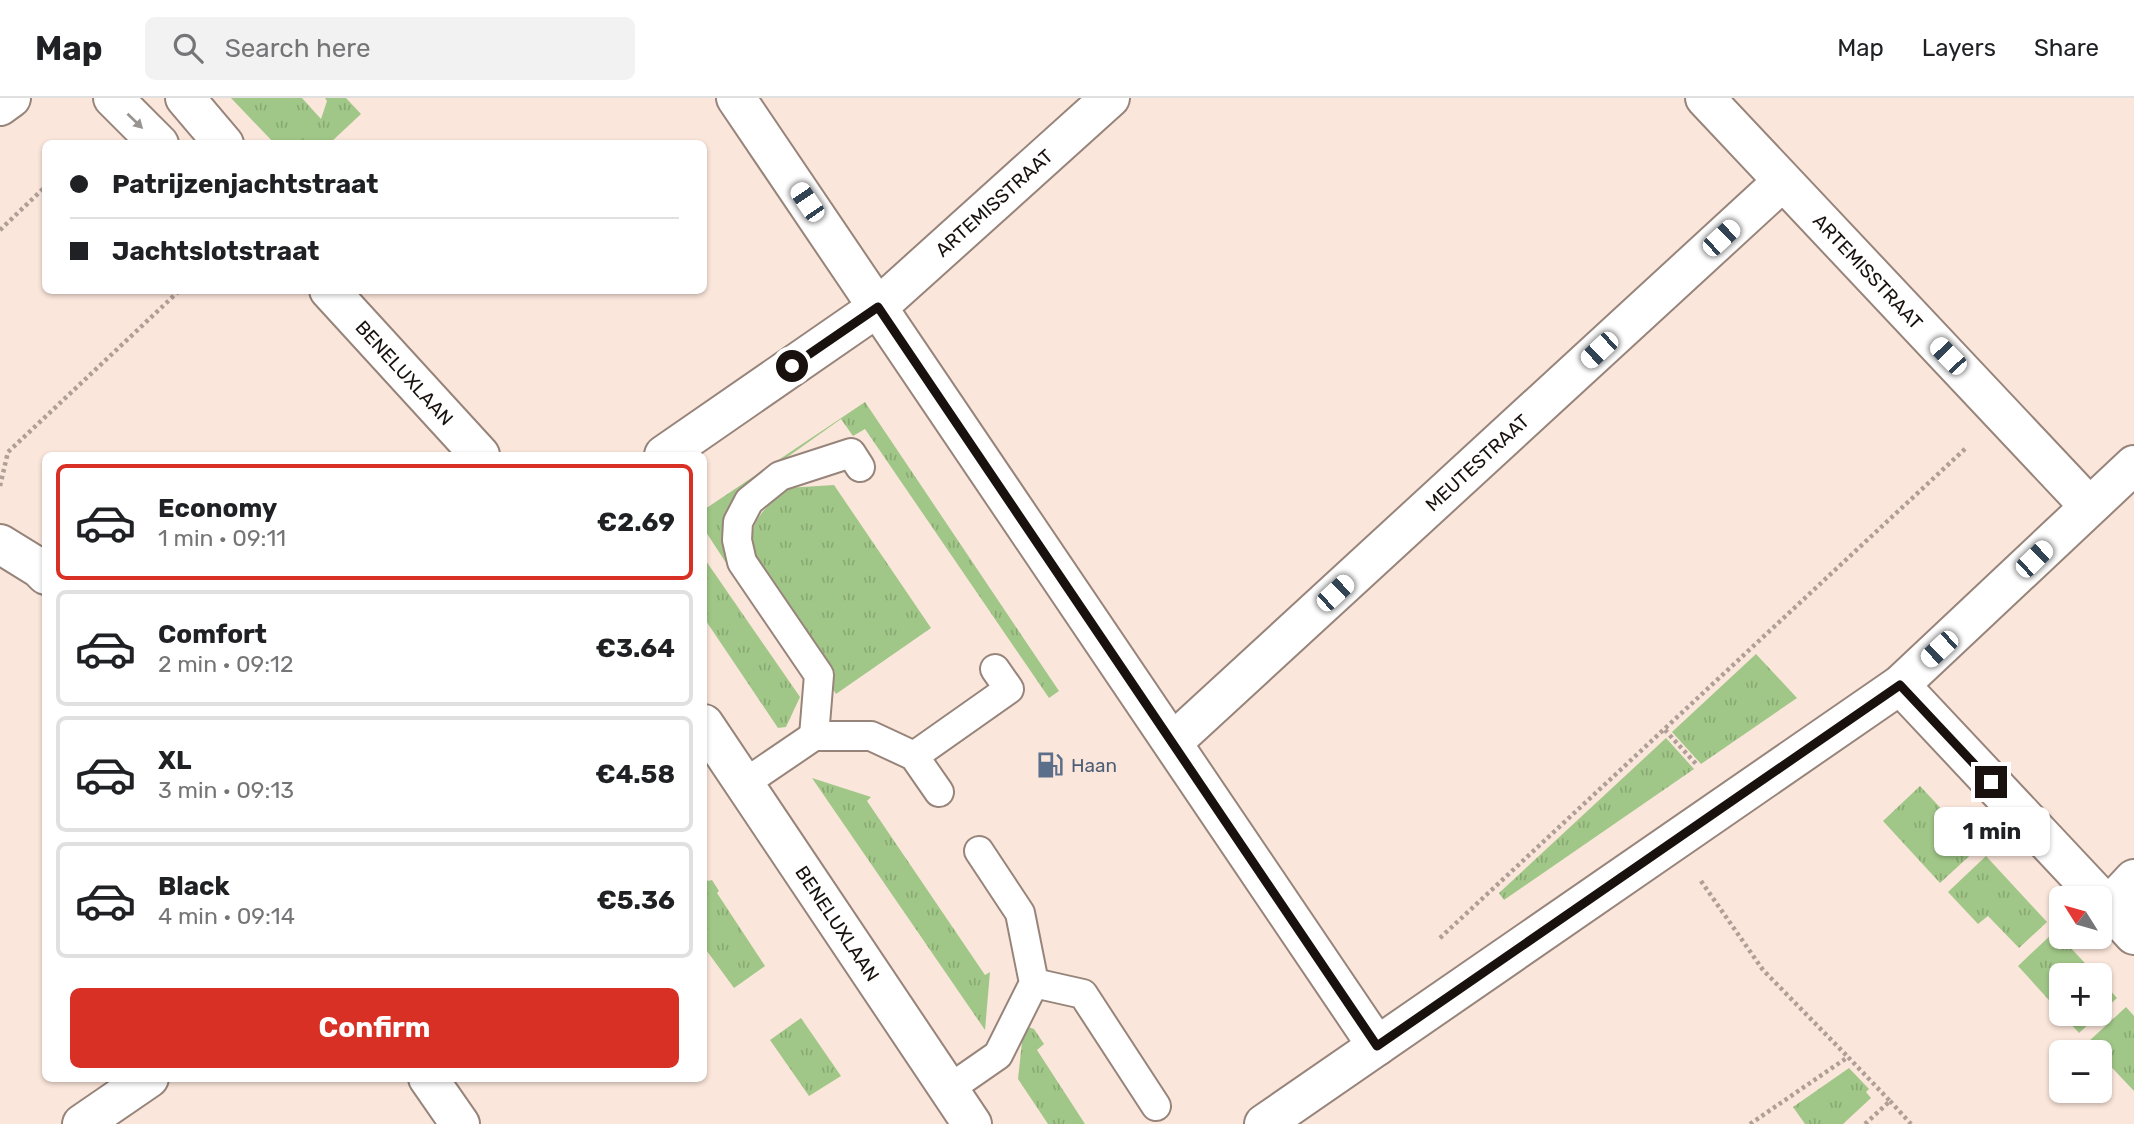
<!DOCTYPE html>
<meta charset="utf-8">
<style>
body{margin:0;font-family:Rubik,sans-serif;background:#f2f2f2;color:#202124;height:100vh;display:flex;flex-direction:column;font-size:26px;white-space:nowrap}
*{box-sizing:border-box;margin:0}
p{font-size:23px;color:#757577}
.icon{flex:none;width:38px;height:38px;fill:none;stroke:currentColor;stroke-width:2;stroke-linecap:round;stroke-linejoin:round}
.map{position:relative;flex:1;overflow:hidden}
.drawer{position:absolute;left:42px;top:354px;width:665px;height:630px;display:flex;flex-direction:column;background:#fff;border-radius:10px;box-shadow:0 2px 5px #0004}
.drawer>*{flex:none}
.banner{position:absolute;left:42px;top:42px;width:665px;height:154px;border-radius:10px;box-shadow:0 2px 5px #0004;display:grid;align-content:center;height:154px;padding:0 28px;background:#fff}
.needle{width:46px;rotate:307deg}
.buttons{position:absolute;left:2049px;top:788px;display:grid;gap:14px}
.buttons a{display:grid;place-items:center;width:63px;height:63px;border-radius:10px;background:#fff;box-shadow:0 2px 5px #0004;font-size:35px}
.end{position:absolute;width:32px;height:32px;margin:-16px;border:9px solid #18110d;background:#fff;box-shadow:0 0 0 4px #fff}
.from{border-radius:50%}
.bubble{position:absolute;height:49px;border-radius:10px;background:#fff;box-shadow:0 2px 5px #0004;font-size:23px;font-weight:700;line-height:49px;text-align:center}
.car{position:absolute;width:21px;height:42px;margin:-21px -10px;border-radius:9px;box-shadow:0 0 5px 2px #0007;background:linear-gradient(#fff 24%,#345 0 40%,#fff 0 76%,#345 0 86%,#fff 0)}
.banner b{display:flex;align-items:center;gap:24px;height:66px;font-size:26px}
.banner b+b{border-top:2px solid #e0e0e0}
.banner i{width:18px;height:18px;background:#202124}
ul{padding:12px 0 0;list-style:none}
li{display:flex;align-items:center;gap:21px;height:116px;margin:0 14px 10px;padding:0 14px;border:4px solid #e0e0e0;border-radius:10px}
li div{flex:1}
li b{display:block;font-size:26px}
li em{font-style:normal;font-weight:700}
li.on{border-color:#d93025}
li>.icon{width:63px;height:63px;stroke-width:1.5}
.button{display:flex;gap:14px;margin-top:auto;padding:14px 28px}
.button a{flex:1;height:80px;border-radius:10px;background:#d93025;color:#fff;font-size:28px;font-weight:700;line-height:80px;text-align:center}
header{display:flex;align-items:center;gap:42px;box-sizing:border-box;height:98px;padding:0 35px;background:#fff;border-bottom:2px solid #e0e0e0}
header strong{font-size:33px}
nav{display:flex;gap:38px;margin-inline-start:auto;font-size:24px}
.search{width:490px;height:63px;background:#f2f2f2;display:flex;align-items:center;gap:18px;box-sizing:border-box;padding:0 24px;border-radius:10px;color:#757577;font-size:26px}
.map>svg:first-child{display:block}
</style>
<header>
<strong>Map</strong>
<div class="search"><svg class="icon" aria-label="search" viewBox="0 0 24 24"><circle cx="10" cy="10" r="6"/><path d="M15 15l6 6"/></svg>Search here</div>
<nav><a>Map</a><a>Layers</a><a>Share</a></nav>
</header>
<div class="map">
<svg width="2134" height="1026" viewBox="0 0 2134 1026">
<defs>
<pattern id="grass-tufts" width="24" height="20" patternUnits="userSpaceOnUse" patternTransform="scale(1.75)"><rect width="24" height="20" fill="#a1c788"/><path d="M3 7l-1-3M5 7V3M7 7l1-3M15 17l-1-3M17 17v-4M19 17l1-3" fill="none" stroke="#8aaa74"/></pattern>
</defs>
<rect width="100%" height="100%" fill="#fbe6db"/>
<g fill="url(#grass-tufts)">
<path d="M 231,0 L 302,0 L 321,21 L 327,3 L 325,0 L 346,0 L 361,16 L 330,45 L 274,45 Z"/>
<path d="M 865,304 L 1059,593 L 1049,600 L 865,331 L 853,338 L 841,321 L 741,392 C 720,417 719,444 732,474 L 704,431 L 704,410 L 705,411 Z"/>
<path d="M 834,387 L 931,530 L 836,596 L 831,588 L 833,575 L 759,467 C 740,431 761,414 786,390 Z"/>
<path d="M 704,460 L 800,599 L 786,629 L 778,630 L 704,520 Z"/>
<path d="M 1756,556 L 1797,600 L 1701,666 L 1672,634 Z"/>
<path d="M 1666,640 L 1694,671 L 1504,802 L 1499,795 Z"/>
<path d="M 812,680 L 871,699 L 867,703 L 985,877 L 990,874 L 985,932 Z"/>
<path d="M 1920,688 L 1978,750 L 1940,785 L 1883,723 Z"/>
<path d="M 1986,758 L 2047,824 L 2019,850 L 1988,818 L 1978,826 L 1948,794 Z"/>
<path d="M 704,777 L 708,783 L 712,782 L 719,793 L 717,795 L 765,868 L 734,890 L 704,849 Z"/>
<path d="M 2055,833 L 2096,877 L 2062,877 L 2062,915 L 2100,915 L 2100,881 L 2117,900 L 2079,935 L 2018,868 Z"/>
<path d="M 2126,909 L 2134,918 L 2134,993 L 2100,957 L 2100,954 L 2097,954 L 2088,944 Z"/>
<path d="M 801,920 L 841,978 L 809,998 L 770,942 Z"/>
<path d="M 1028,929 L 1034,931 L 1044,946 L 1037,952 L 1085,1026 L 1048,1026 L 1018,981 L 1023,935 Z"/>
<path d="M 1849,970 L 1869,991 L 1866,994 L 1871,1000 L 1843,1026 L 1805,1026 L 1793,1009 Z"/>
</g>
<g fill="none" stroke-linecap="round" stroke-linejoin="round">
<g stroke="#97847a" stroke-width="32">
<g id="service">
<path d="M 860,369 L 851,355 L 780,378 L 749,403 L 738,424 L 737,442 L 742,464 L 819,577 L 814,638 L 871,638 L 914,658 L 939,694"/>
<path d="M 914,658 L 1009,591 L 995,571"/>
<path d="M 745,685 L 814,638"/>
<path d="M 1034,885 L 1083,896 L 1156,1008"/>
<path d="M 949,991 L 998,957 L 1034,885 L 1020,815 L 979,753"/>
</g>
</g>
<g stroke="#97847a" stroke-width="42">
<g id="minor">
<path d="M 113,0 L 159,46"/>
<path d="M 185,0 L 224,46"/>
<path d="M 736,0 L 1377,948"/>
<path id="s1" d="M 1705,0 L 2089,408"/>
<path d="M 0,8 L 11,0"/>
<path id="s2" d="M 329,192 L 480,357"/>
<path id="s3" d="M 664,357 L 878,209 L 1110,0"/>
<path d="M 0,446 L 39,470 L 46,477"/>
<path d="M 1900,587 L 2100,800"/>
<path id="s4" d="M 704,626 L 972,1026"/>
<path id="s5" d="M 1173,644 L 1782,84"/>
<path d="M 2100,800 L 2134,837"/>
<path d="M 2108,809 L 2134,781"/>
<path d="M 428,980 L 460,1026"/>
<path d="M 82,1026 L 149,980"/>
<path d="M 1264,1026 L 1900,587 L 2134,367"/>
</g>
</g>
<g stroke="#af9f96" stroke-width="4.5" stroke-dasharray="3.5 3.5" stroke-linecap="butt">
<path d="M 0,132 L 46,88"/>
<path d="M 0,388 L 8,354 L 180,192"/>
<path d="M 1665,632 L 1697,667"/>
<path d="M 1701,783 L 1763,872 L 1848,959"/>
<path d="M 1440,840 L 1966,350"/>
<path d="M 1890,1003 L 1911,1026"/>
<path d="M 1750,1026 L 1848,959 L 1890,1003 L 1865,1026"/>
</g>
<use href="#service" stroke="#fff" stroke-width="28"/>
<use href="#minor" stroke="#fff" stroke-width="38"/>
</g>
<defs><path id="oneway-solid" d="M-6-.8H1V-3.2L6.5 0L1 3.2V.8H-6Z" transform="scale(1.75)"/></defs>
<use fill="#979492" href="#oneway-solid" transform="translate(135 23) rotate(44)"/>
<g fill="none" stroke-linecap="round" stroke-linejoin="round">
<path stroke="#18110d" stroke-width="9" d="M 792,268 L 878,209 L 1377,948 L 1900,587 L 1991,684"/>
</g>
<defs>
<g id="fuel-bare" transform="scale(2.1)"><path d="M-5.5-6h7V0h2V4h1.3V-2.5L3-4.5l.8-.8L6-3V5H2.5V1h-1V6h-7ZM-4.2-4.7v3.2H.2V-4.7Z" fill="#5c6f8a" stroke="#fbe6db" stroke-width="2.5" paint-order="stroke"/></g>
</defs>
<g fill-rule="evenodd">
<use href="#fuel-bare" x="1050" y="667"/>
</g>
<g text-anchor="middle" stroke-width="7" stroke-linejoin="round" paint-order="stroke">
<g font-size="19" fill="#18110d" stroke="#fbe6db">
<text dy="7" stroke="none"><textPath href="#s3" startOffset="416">ARTEMISSTRAAT</textPath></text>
<text dy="7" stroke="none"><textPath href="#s1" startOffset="238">ARTEMISSTRAAT</textPath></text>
<text dy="7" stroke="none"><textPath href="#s2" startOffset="112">BENELUXLAAN</textPath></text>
<text dy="7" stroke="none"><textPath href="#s5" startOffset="413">MEUTESTRAAT</textPath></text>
<text dy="7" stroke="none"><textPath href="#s4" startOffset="240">BENELUXLAAN</textPath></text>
</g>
<g font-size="19" fill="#4e5e75" stroke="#fbe6db" text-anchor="start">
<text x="1071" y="674">Haan</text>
</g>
</g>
</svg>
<div class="buttons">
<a><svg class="needle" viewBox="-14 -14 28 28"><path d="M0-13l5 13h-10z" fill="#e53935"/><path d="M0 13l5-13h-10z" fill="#757577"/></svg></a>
<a>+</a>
<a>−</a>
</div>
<i class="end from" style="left:792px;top:268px"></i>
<i class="end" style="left:1991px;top:684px"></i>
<div class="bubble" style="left:1934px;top:709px;width:116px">1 min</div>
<i class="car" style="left:807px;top:104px;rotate:326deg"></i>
<i class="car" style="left:1721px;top:140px;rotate:47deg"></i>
<i class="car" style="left:1599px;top:252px;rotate:227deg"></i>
<i class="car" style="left:1948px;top:258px;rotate:316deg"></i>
<i class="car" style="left:2034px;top:461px;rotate:46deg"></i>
<i class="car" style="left:1335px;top:495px;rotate:47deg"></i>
<i class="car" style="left:1939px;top:551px;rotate:227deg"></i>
<div class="banner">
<b><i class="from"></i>Patrijzenjachtstraat</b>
<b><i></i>Jachtslotstraat</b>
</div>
<section class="drawer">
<ul>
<li class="on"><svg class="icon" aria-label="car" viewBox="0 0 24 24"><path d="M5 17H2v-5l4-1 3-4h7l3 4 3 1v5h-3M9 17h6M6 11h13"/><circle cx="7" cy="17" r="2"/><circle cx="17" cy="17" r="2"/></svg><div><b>Economy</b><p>1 min · 09:11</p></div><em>€2.69</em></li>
<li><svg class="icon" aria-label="car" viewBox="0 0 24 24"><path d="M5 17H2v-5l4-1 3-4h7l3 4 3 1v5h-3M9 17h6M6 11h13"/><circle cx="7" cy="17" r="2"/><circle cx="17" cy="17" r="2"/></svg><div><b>Comfort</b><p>2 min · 09:12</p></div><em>€3.64</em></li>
<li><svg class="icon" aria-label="car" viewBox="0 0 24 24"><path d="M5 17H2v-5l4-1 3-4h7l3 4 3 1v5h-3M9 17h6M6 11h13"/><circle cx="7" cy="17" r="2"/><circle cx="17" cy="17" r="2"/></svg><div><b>XL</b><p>3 min · 09:13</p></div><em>€4.58</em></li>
<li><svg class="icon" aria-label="car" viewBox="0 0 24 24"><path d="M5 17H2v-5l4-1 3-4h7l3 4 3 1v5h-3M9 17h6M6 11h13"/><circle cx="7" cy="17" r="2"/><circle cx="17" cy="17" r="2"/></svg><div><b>Black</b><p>4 min · 09:14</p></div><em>€5.36</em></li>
</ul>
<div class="button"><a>Confirm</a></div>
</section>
</div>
